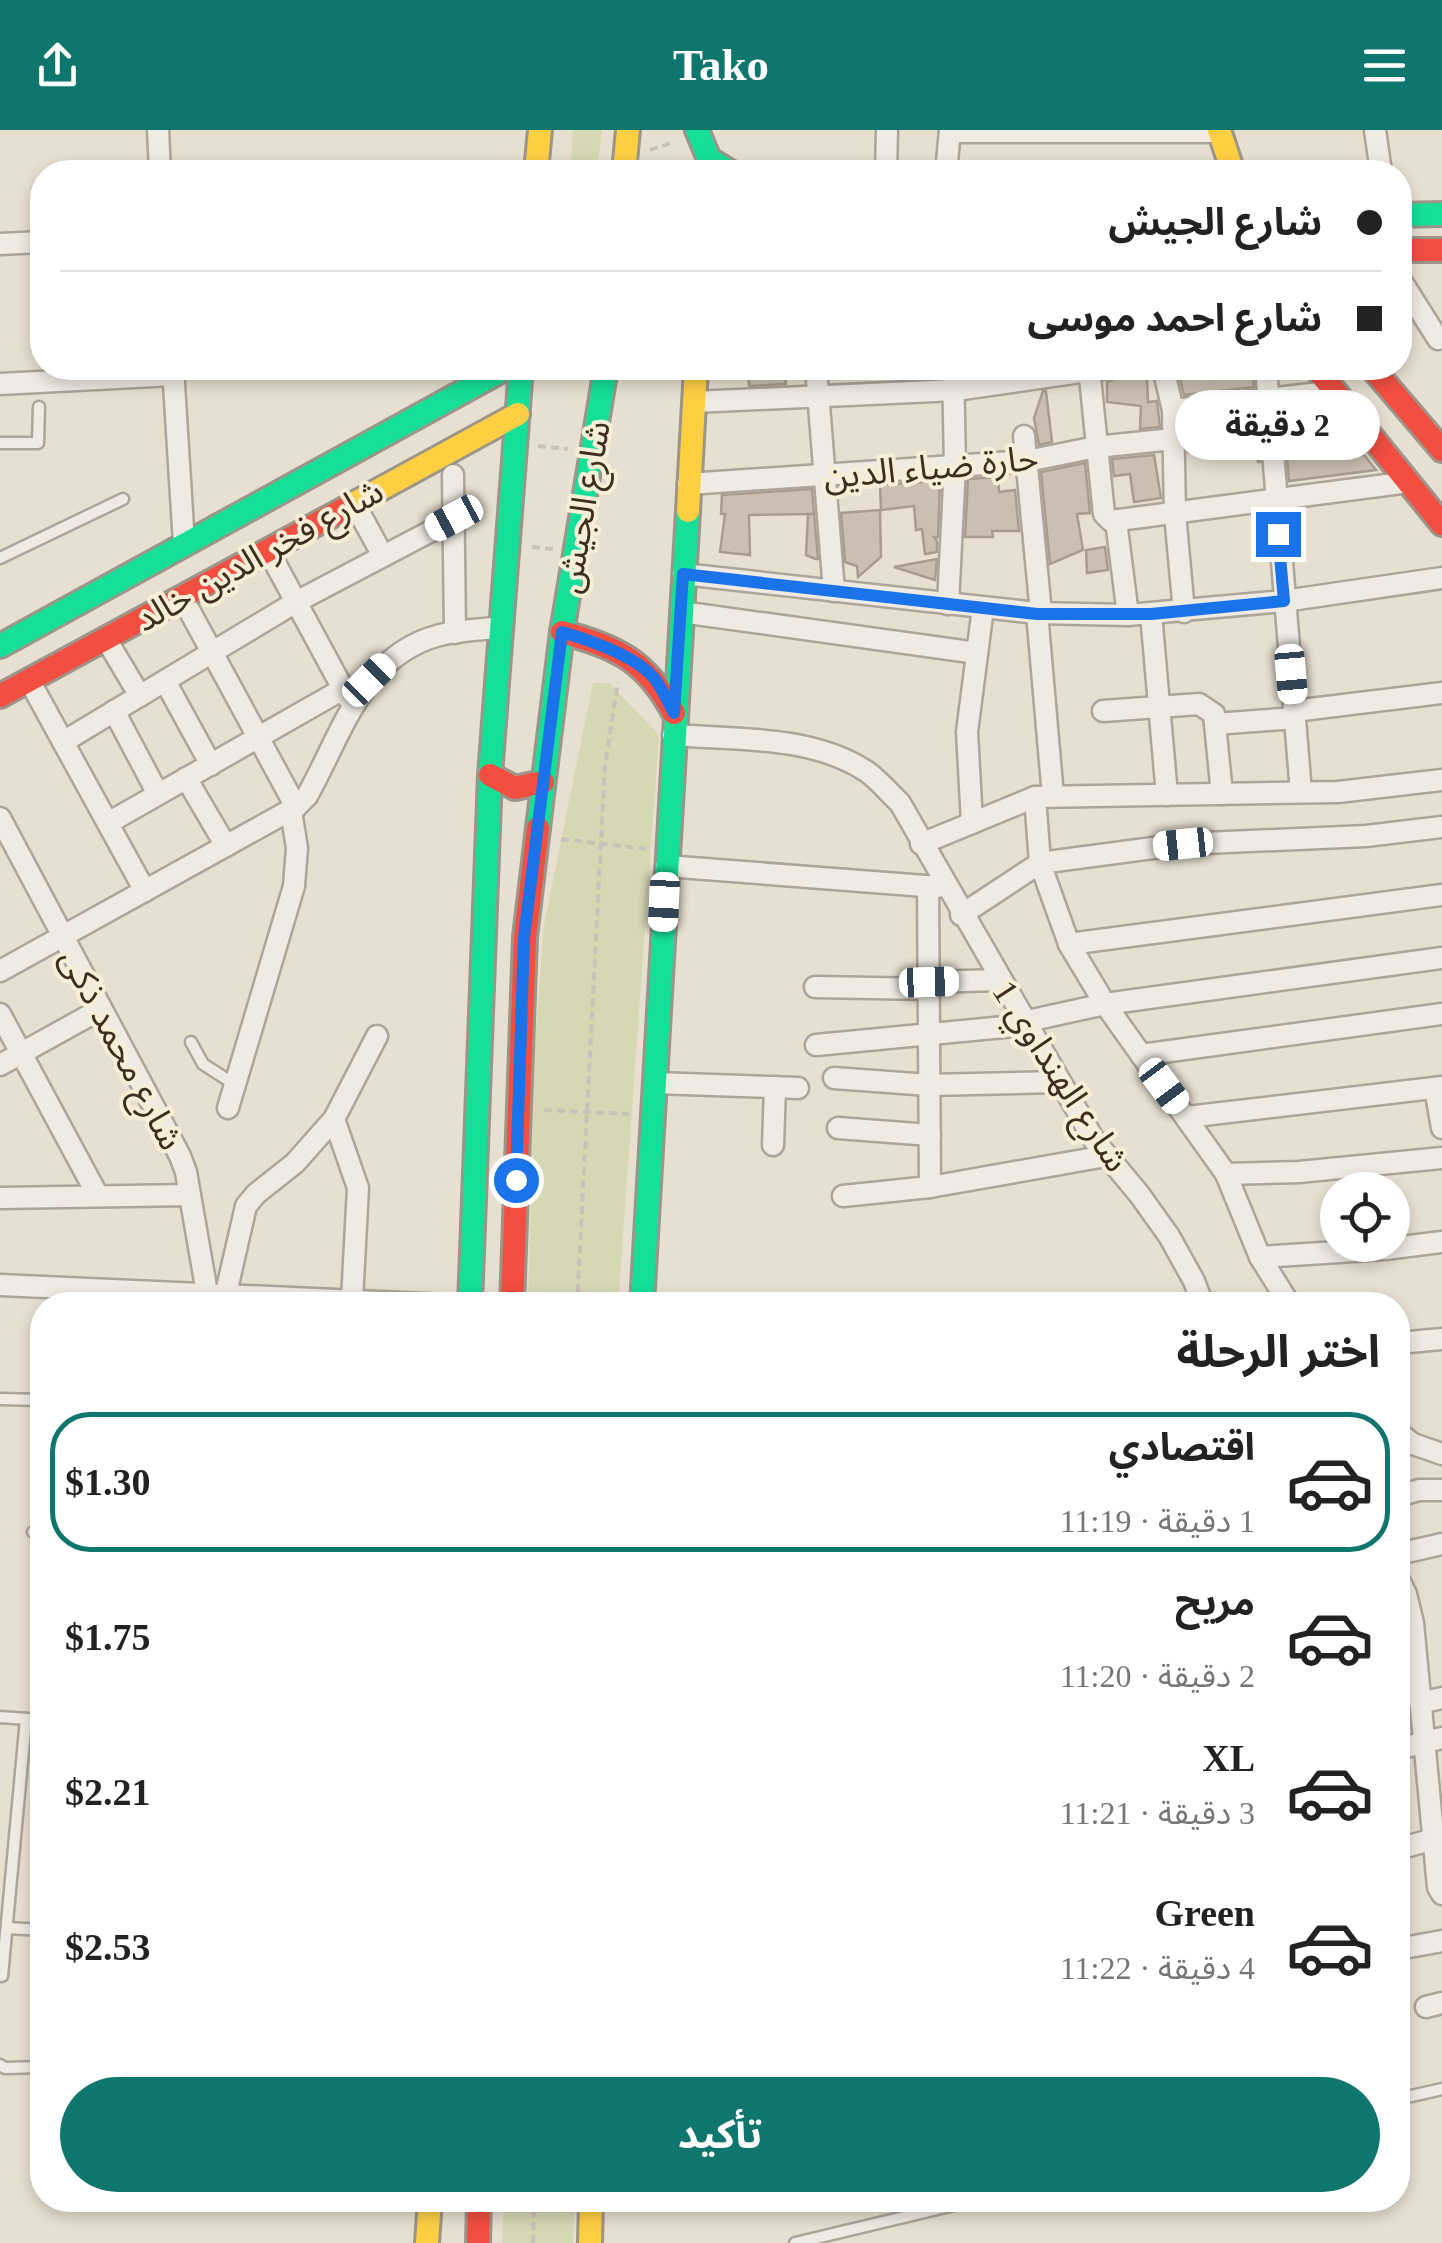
<!DOCTYPE html>
<html lang="ar">
<meta charset="utf-8">
<style>
body{margin:0;font-family:"Times New Roman","Noto Sans Arabic",serif;background:#f6f6f6;color:#222;direction:rtl;height:100vh;display:flex;flex-direction:column;font-size:38px;white-space:nowrap}
*{box-sizing:border-box;margin:0}
p{font-size:32px;color:#767676}
.icon{flex:none;width:55px;height:55px;fill:none;stroke:currentColor;stroke-width:2;stroke-linecap:round;stroke-linejoin:round}
.map{position:relative;flex:1;overflow:hidden;direction:ltr}
.sheet{position:absolute;left:30px;top:1162px;width:1380px;height:920px;display:flex;flex-direction:column;background:#fff;border-radius:40px;box-shadow:0 5px 15px #0003;direction:rtl}
.sheet>*{flex:none}
.banner{position:absolute;left:30px;top:30px;width:1382px;height:220px;border-radius:40px;box-shadow:0 5px 15px #0003;direction:rtl;display:grid;align-content:center;height:220px;padding:0 30px;background:#fff}
.tools{position:absolute;left:1320px;top:1042px;display:grid;gap:20px}
.tools a{display:grid;place-items:center;width:90px;height:90px;border-radius:50%;background:#fff;box-shadow:0 5px 15px #0003;font-size:50px}
.end{position:absolute;width:45px;height:45px;margin:-22px;border:12px solid #1a73e8;background:#fff;box-shadow:0 0 0 5px #fff}
.from{border-radius:50%}
.bubble{position:absolute;height:70px;border-radius:35px;background:#fff;box-shadow:0 5px 15px #0003;font-size:32px;font-weight:700;line-height:70px;text-align:center;direction:rtl}
.car{position:absolute;width:30px;height:60px;margin:-30px -15px;border-radius:12px;box-shadow:0 0 8px 2px #0007;background:linear-gradient(#fff 24%,#345 0 40%,#fff 0 76%,#345 0 86%,#fff 0)}
.banner b{display:flex;align-items:center;gap:35px;height:95px;font-size:38px}
.banner b+b{border-top:2px solid #e0e0e0}
.banner i{width:25px;height:25px;background:#222}
ul{padding:0;list-style:none}
li{display:flex;align-items:center;gap:30px;height:140px;margin:0 20px 15px;padding:0 10px;border:5px solid transparent;border-radius:40px}
li div{flex:1}
li b{display:block;font-size:38px}
li em{font-style:normal;font-weight:700}
li.on{border-color:#0f766e}
li>.icon{width:90px;height:90px;stroke-width:1.5}
h2{padding:0 30px;font-size:45px;line-height:120px}
.action{display:flex;gap:20px;margin-top:auto;padding:20px 30px}
.action a{flex:1;height:115px;border-radius:60px;background:#0f766e;color:#fff;font-size:40px;font-weight:700;line-height:115px;text-align:center}
header{display:flex;justify-content:space-between;align-items:center;height:130px;padding:0 30px;background:#0f766e;color:#fff;font-size:45px;font-weight:700}
.map>svg:first-child{display:block}
</style>
<header><svg class="icon" aria-label="menu" viewBox="0 0 24 24"><path d="M4 6h16M4 12h16M4 18h16"/></svg>Tako<svg class="icon" aria-label="share" viewBox="0 0 24 24"><path d="M12 15V3M7 8l5-5 5 5M5 13v7h14v-7"/></svg></header>
<div class="map">
<svg width="1442" height="2113" viewBox="0 0 1442 2113">
<rect width="100%" height="100%" fill="#e7e0d1"/>
<g fill="#d6d7b3">
<path d="M 573,0 L 602,0 L 597,42 L 570,42 Z"/>
<path d="M 593,553 L 609,553 L 659,605 L 618,1175 L 528,1175 L 535,915 L 544,795 Z"/>
<path d="M 504,2070 L 575,2070 L 573,2113 L 502,2113 Z"/>
</g>
<g fill="#cbbfb2" stroke="#a89c90" stroke-width="2.5">
<path d="M 748,238 L 784,239 L 786,254 L 749,256 Z"/>
<path d="M 1177,238 L 1252,238 L 1254,257 L 1184,265 Z"/>
<path d="M 1134,240 L 1136,243 L 1142,242 L 1142,248 L 1147,248 L 1148,272 L 1157,271 L 1160,297 L 1140,299 L 1141,276 L 1107,272 L 1107,252 L 1117,248 L 1121,241 Z"/>
<path d="M 1043,261 L 1046,261 L 1052,312 L 1039,315 L 1034,288 Z"/>
<path d="M 1322,276 L 1324,286 L 1310,289 L 1314,320 L 1358,317 L 1376,340 L 1289,351 L 1283,281 Z"/>
<path d="M 1256,284 L 1260,332 L 1258,332 L 1254,320 L 1238,319 L 1237,286 Z"/>
<path d="M 1205,290 L 1207,320 L 1188,322 L 1187,292 Z"/>
<path d="M 1154,325 L 1161,368 L 1134,372 L 1130,344 L 1114,346 L 1112,329 Z"/>
<path d="M 1085,333 L 1090,383 L 1077,384 L 1083,420 L 1050,434 L 1041,342 Z"/>
<path d="M 998,347 L 999,362 L 1015,360 L 1019,401 L 992,401 L 993,407 L 965,407 L 968,349 Z"/>
<path d="M 940,351 L 938,407 L 934,407 L 937,411 L 937,422 L 925,424 L 922,399 L 916,400 L 914,376 L 881,380 L 880,355 Z"/>
<path d="M 812,359 L 814,384 L 749,385 L 750,425 L 720,422 L 725,384 L 721,384 L 722,365 Z"/>
<path d="M 880,380 L 881,427 L 858,447 L 857,436 L 845,432 L 841,383 Z"/>
<path d="M 808,384 L 814,384 L 818,429 L 815,429 L 806,425 Z"/>
<path d="M 1105,417 L 1108,440 L 1087,443 L 1086,420 Z"/>
<path d="M 937,429 L 935,450 L 894,437 Z"/>
</g>
<g fill="none" stroke-linecap="round" stroke-linejoin="round">
<g stroke="#ada599" stroke-width="15">
<g id="lane">
<path d="M 0,313 L 38,313 L 39,277"/>
<path d="M 0,428 L 123,369"/>
<path d="M 191,912 L 203,934 L 234,954"/>
<path d="M 0,1269 L 42,1270"/>
<path d="M 33,1402 L 42,1408"/>
<path d="M 0,1587 L 42,1590"/>
<path d="M 7,1798 L 42,1800"/>
<path d="M 2,1846 L 26,1589"/>
<path d="M 0,1935 L 5,1938 L 42,1937"/>
<path d="M 1398,1969 L 1442,1959"/>
<path d="M 795,2113 L 975,2070"/>
</g>
</g>
<g stroke="#ada599" stroke-width="25">
<g id="street">
<path d="M 158,0 L 160,42"/>
<path d="M 1375,0 L 1381,42"/>
<path d="M 950,2 L 1220,2"/>
<path d="M 886,42 L 887,0"/>
<path d="M 946,42 L 950,0"/>
<path d="M 0,114 L 42,112"/>
<path d="M 1400,149 L 1438,209"/>
<path d="M 173,238 L 184,414"/>
<path d="M 816,238 L 834,461"/>
<path d="M 1089,238 L 1104,384 L 1111,391 L 1409,352"/>
<path d="M 1163,238 L 1173,280 L 1175,384 L 1184,482"/>
<path d="M 1266,238 L 1301,662"/>
<path d="M 0,254 L 173,245"/>
<path d="M 694,272 L 956,260 L 1108,238"/>
<path d="M 1173,280 L 1336,261"/>
<path d="M 1024,306 L 1041,483"/>
<path d="M 453,345 L 455,503"/>
<path d="M 688,354 L 1027,331 L 1096,317 L 1173,309"/>
<path d="M 354,373 L 383,426"/>
<path d="M 1116,391 L 1128,485"/>
<path d="M 268,420 L 348,568"/>
<path d="M 683,444 L 1037,483 L 1128,485 L 1284,471 L 1442,448"/>
<path d="M 182,467 L 296,677"/>
<path d="M 948,474 L 955,336 L 953,238"/>
<path d="M 681,482 L 977,523"/>
<path d="M 1037,483 L 1053,666"/>
<path d="M 1151,484 L 1167,665"/>
<path d="M 106,509 L 140,566"/>
<path d="M 29,550 L 145,761"/>
<path d="M 165,551 L 211,635"/>
<path d="M 114,581 L 158,664"/>
<path d="M 1103,581 L 1199,574 L 1214,584 L 1222,664"/>
<path d="M 1294,581 L 1442,563"/>
<path d="M 1215,594 L 1295,588"/>
<path d="M 673,605 C 736,610 811,605 866,641 C 878,649 889,663 900,673 L 1094,1010 L 1139,1064 L 1169,1106 L 1194,1151 L 1203,1175"/>
<path d="M 63,612 L 296,472 L 454,389"/>
<path d="M 186,648 L 226,716"/>
<path d="M 1035,667 L 1040,733 L 1069,814 L 1105,874 L 1226,1044 L 1260,1127 L 1290,1175"/>
<path d="M 0,688 L 180,1026 L 186,1042 L 207,1163"/>
<path d="M 108,693 L 343,559"/>
<path d="M 972,693 L 967,602 L 983,478"/>
<path d="M 921,714 L 1035,667 L 1338,662 L 1442,650"/>
<path d="M 666,736 L 938,757"/>
<path d="M 928,756 L 930,1057"/>
<path d="M 961,785 L 1040,733 L 1183,714 L 1366,706 L 1442,697"/>
<path d="M 1069,814 L 1442,765"/>
<path d="M 0,841 L 296,677 L 307,666 C 342,604 362,525 440,505 C 459,500 481,500 501,497"/>
<path d="M 929,852 L 999,850"/>
<path d="M 815,857 L 929,859"/>
<path d="M 0,884 L 98,1066"/>
<path d="M 1023,892 L 1105,874 L 1442,828"/>
<path d="M 816,915 L 1025,895"/>
<path d="M 1141,925 L 1442,884"/>
<path d="M 0,935 L 101,879"/>
<path d="M 834,948 L 929,955 L 1059,952"/>
<path d="M 655,953 L 798,958"/>
<path d="M 1435,958 L 1442,998"/>
<path d="M 228,978 L 294,756 L 297,718 L 291,681"/>
<path d="M 1187,987 L 1442,957"/>
<path d="M 838,998 L 930,1005"/>
<path d="M 773,1015 L 775,957"/>
<path d="M 1226,1044 L 1299,1042 L 1442,1028"/>
<path d="M 843,1066 L 930,1057 L 1106,1026"/>
<path d="M 0,1068 L 190,1065"/>
<path d="M 1260,1127 L 1385,1119 L 1442,1112"/>
<path d="M 0,1155 L 447,1175"/>
<path d="M 226,1163 L 246,1076 L 256,1064 L 295,1033 L 334,989"/>
<path d="M 352,1170 L 358,1058 L 334,989 L 377,906"/>
<path d="M 1398,1213 L 1442,1209"/>
<path d="M 1398,1302 L 1413,1314 L 1442,1324"/>
<path d="M 1398,1366 L 1419,1360 L 1442,1360"/>
<path d="M 1398,1424 L 1442,1414"/>
<path d="M 1398,1448 L 1406,1464 L 1413,1493 L 1438,1757 L 1442,1764"/>
<path d="M 1420,1573 L 1442,1568"/>
<path d="M 1398,1619 L 1442,1608"/>
<path d="M 1398,1719 L 1434,1709"/>
<path d="M 1398,1819 L 1442,1811"/>
<path d="M 1426,1877 L 1442,1873"/>
</g>
</g>
<g stroke="#9c958a" stroke-width="28">
<g id="fast">
<path d="M 697,0 L 709,29 L 730,42"/>
<path d="M 1400,85 L 1442,84"/>
<path d="M 0,516 L 506,238"/>
<path d="M 538,698 L 562,502 L 606,238"/>
<path d="M 470,1175 L 490,645 L 521,238"/>
<path d="M 642,1175 L 688,381"/>
</g>
</g>
<g stroke="#9c958a" stroke-width="28">
<g id="slow">
<path d="M 1219,0 L 1233,42"/>
<path d="M 536,42 L 540,0"/>
<path d="M 624,42 L 628,0"/>
<path d="M 346,378 L 518,284"/>
<path d="M 688,381 L 696,238"/>
<path d="M 427,2113 L 430,2070"/>
<path d="M 590,2113 L 591,2070"/>
</g>
</g>
<g stroke="#9c958a" stroke-width="28">
<g id="jam">
<path d="M 1400,120 L 1442,120"/>
<path d="M 1316,238 L 1442,394"/>
<path d="M 1372,238 L 1442,320"/>
<path d="M 562,502 C 618,518 646,530 674,583"/>
<path d="M 0,566 L 346,378"/>
<path d="M 490,645 L 515,658 L 543,652"/>
<path d="M 512,1175 L 525,807 L 538,698"/>
<path d="M 478,2113 L 479,2070"/>
</g>
</g>
<g stroke="#c8c2b9" stroke-width="4" stroke-dasharray="8 5" stroke-linecap="butt">
<path d="M 650,20 L 674,12"/>
<path d="M 538,316 L 568,319"/>
<path d="M 532,417 L 553,419"/>
<path d="M 561,709 L 646,719"/>
<path d="M 544,980 L 629,984"/>
<path d="M 577,1175 L 605,635 L 618,552"/>
<path d="M 533,2113 L 534,2070"/>
</g>
<use href="#lane" stroke="#efebe3" stroke-width="10"/>
<use href="#street" stroke="#efebe3" stroke-width="20"/>
<use href="#fast" stroke="#16e098" stroke-width="22"/>
<use href="#slow" stroke="#ffcf43" stroke-width="22"/>
<use href="#jam" stroke="#f24e42" stroke-width="22"/>
</g>
<g fill="none" stroke-linecap="round" stroke-linejoin="round">
<path stroke="#1a73e8" stroke-width="12" d="M 516,1050 L 524,807 L 562,502 C 589,510 636,526 654,548 C 662,558 668,572 674,583 L 683,444 L 1037,484 L 1151,484 L 1284,471 L 1278,404"/>
</g>
<g text-anchor="middle" stroke-width="8" stroke-linejoin="round" paint-order="stroke">
<g font-size="35" fill="#3d2e20" stroke="#f7eed8">
<text transform="translate(931 337) rotate(-5)" y="12">حارة ضياء الدين</text>
<text transform="translate(583 377) rotate(-80)" y="12">شارع الجيش</text>
<text transform="translate(259 425) rotate(-29)" y="12">شارع فخر الدين خالد</text>
<text transform="translate(122 919) rotate(62)" y="12">شارع محمد ذكى</text>
<text transform="translate(1061 946) rotate(57)" y="12">شارع الهنداوي 1</text>
</g>
</g>
</svg>
<div class="tools">
<a><svg class="icon" aria-label="locate" viewBox="0 0 24 24"><circle cx="12" cy="12" r="6"/><path d="M12 2v4M12 18v4M2 12h4M18 12h4"/></svg></a>
</div>
<i class="end from" style="left:516px;top:1050px"></i>
<i class="end" style="left:1278px;top:404px"></i>
<div class="bubble" style="left:1175px;top:260px;width:205px">2 دقيقة</div>
<i class="car" style="left:454px;top:388px;rotate:242deg"></i>
<i class="car" style="left:1291px;top:544px;rotate:175deg"></i>
<i class="car" style="left:369px;top:550px;rotate:45deg"></i>
<i class="car" style="left:1183px;top:714px;rotate:264deg"></i>
<i class="car" style="left:664px;top:772px;rotate:183deg"></i>
<i class="car" style="left:929px;top:852px;rotate:88deg"></i>
<i class="car" style="left:1164px;top:956px;rotate:143deg"></i>
<div class="banner">
<b><i class="from"></i>شارع الجيش</b>
<b><i></i>شارع احمد موسى</b>
</div>
<section class="sheet">
<h2>اختر الرحلة</h2>
<ul>
<li class="on"><svg class="icon" aria-label="car" viewBox="0 0 24 24"><path d="M5 17H2v-5l4-1 3-4h7l3 4 3 1v5h-3M9 17h6M6 11h13"/><circle cx="7" cy="17" r="2"/><circle cx="17" cy="17" r="2"/></svg><div><b>اقتصادي</b><p>1 دقيقة · 11:19</p></div><em>$1.30</em></li>
<li><svg class="icon" aria-label="car" viewBox="0 0 24 24"><path d="M5 17H2v-5l4-1 3-4h7l3 4 3 1v5h-3M9 17h6M6 11h13"/><circle cx="7" cy="17" r="2"/><circle cx="17" cy="17" r="2"/></svg><div><b>مريح</b><p>2 دقيقة · 11:20</p></div><em>$1.75</em></li>
<li><svg class="icon" aria-label="car" viewBox="0 0 24 24"><path d="M5 17H2v-5l4-1 3-4h7l3 4 3 1v5h-3M9 17h6M6 11h13"/><circle cx="7" cy="17" r="2"/><circle cx="17" cy="17" r="2"/></svg><div><b>XL</b><p>3 دقيقة · 11:21</p></div><em>$2.21</em></li>
<li><svg class="icon" aria-label="car" viewBox="0 0 24 24"><path d="M5 17H2v-5l4-1 3-4h7l3 4 3 1v5h-3M9 17h6M6 11h13"/><circle cx="7" cy="17" r="2"/><circle cx="17" cy="17" r="2"/></svg><div><b>Green</b><p>4 دقيقة · 11:22</p></div><em>$2.53</em></li>
</ul>
<div class="action"><a>تأكيد</a></div>
</section>
</div>
